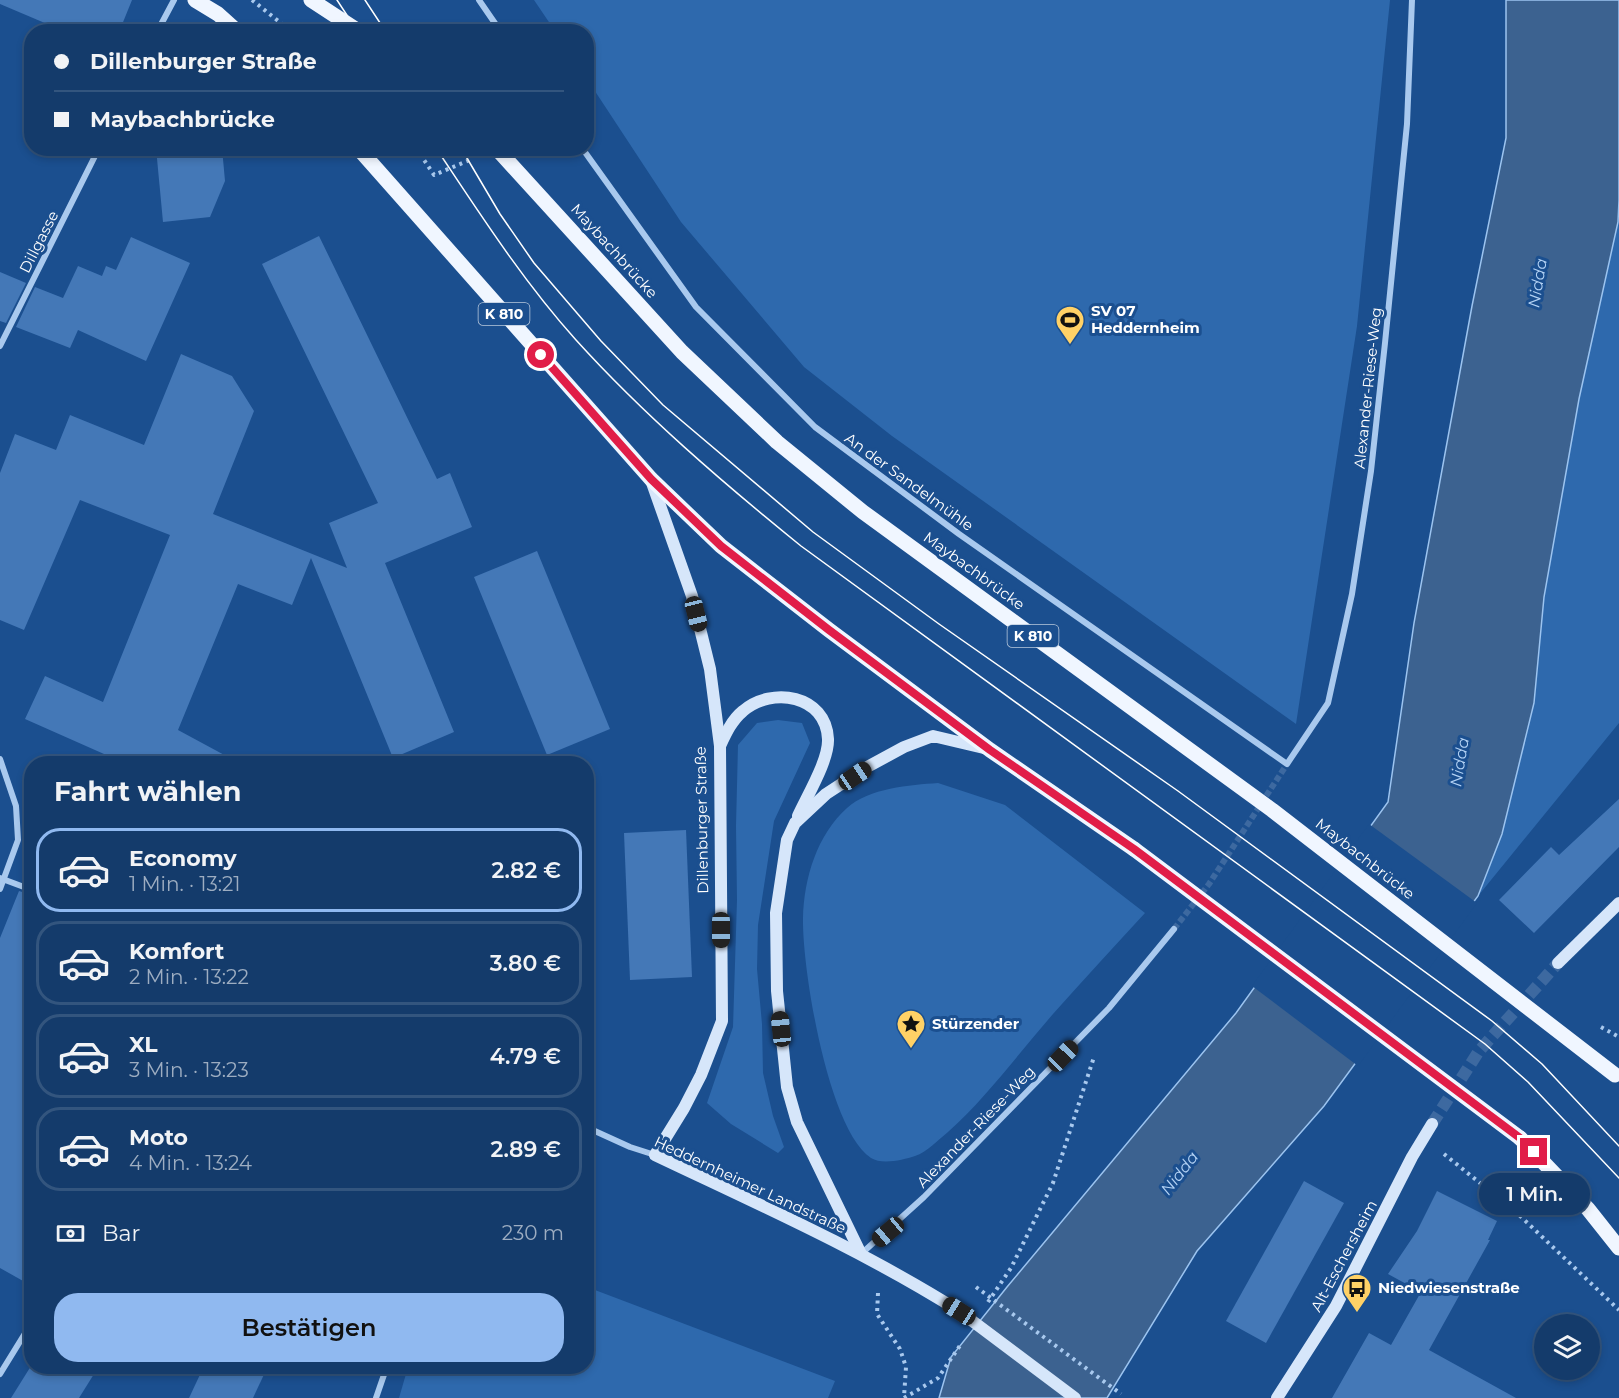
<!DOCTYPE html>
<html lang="de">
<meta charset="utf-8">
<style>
body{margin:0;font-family:Montserrat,sans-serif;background:#214673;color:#f1f3f6;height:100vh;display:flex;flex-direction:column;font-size:22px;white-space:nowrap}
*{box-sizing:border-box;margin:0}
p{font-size:20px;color:#9dadc1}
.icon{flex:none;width:33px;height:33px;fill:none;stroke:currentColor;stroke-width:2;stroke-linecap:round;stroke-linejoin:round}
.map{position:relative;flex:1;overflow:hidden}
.side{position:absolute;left:24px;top:756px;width:570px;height:618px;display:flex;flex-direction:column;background:#143b6b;border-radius:24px;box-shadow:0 3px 9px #0003,0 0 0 2px #33557e}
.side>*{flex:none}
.guide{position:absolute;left:24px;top:24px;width:570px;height:132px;border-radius:24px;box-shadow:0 3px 9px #0003,0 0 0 2px #33557e;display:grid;align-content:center;height:132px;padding:0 30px;background:#143b6b}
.fabs{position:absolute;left:1534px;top:1314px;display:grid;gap:12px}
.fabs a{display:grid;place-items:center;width:66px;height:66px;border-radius:50%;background:#143b6b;box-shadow:0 3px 9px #0003,0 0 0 2px #33557e;font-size:30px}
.end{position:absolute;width:27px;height:27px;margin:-14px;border:8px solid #e11d48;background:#fff;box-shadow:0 0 0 3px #fff}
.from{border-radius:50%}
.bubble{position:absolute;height:42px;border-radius:21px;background:#143b6b;box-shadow:0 3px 9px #0003,0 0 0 2px #33557e;font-size:20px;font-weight:600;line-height:42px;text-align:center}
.car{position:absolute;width:18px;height:36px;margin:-18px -9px;border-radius:8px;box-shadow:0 0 4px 2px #0007;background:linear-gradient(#222 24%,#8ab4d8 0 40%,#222 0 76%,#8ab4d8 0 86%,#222 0)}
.guide b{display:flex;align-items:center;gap:21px;height:57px;font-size:22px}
.guide b+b{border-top:2px solid #33557e}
.guide i{width:15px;height:15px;background:#f1f3f6}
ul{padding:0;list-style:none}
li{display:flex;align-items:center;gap:18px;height:84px;margin:0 12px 9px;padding:0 18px;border:3px solid #33557e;border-radius:24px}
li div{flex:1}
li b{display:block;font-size:22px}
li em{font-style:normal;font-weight:600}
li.on{border-color:#90b9f0}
li>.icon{width:54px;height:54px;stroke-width:1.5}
h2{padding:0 30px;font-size:27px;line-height:72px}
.pay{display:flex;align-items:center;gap:15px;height:66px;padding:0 30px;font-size:22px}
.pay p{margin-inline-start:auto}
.button{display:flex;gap:12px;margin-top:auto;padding:12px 30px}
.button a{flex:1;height:69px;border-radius:24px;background:#90b9f0;color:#111;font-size:24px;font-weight:600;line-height:69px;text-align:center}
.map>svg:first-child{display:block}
</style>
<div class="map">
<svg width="1619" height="1398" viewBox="0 0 1619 1398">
<rect width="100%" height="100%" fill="#1b4f8f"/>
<g fill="#2e69ad">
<path d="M 534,0 L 1390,0 L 1357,326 L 1296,724 L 892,436 L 804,367 L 681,222 L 587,79 L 586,32 L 555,31 Z"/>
<path d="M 1619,200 L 1619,723 L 1478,896 L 1502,834 L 1534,703 L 1544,597 L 1579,399 L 1618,222 Z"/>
<path d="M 778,720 L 802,723 L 810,743 L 774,821 L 758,925 L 757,969 L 762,1024 L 763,1073 L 773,1116 L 784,1147 L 778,1153 L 731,1124 L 707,1103 L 733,1027 L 737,900 L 736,826 L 738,745 L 757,723 Z"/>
<path d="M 938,783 L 1005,805 L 1145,913 C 1114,947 1083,980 1053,1014 C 1018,1054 987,1097 948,1132 C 938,1140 927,1152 915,1156 C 903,1160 882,1165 871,1158 C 828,1130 802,968 803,918 C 804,878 817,835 847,808 C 869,788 910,785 938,783 Z"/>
<path d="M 587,1287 L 835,1381 L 828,1398 L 399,1398 L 408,1367 L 586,1366 Z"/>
</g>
<path fill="#3c6290" stroke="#9cc4f0" stroke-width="1.5" d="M 1506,0 L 1619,0 L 1619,200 L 1618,222 L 1579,399 L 1544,597 L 1534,703 L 1502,834 L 1478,896 L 1324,1106 L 1197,1251 L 1107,1398 L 939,1398 L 951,1357 L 1007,1287 L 1236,1013 L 1388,802 L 1414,623 L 1472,306 L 1506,138 Z"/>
<path fill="#1b4f8f" d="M 1369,824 L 1477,903 L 1358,1066 L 1252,986 Z"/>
<g fill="#4478b7">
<path d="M 0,0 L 132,0 L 119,32 L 66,32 L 0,4 Z"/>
<path d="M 156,148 L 222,148 L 225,181 L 210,217 L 163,222 Z"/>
<path d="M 319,236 L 437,479 L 450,473 L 472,527 L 385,563 L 454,732 L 393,758 L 311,558 L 292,605 L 238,584 L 178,730 L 241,764 L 100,764 L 104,754 L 25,719 L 45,676 L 103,702 L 170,535 L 80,500 L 24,630 L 0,620 L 0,473 L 15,434 L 56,450 L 70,415 L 144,445 L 181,354 L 232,376 L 254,411 L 213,514 L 347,568 L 329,523 L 378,503 L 262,264 Z"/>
<path d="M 131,237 L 190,263 L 146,361 L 78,330 L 70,348 L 16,327 L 35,287 L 63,298 L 78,266 L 102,276 L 106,266 L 116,270 Z"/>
<path d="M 0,272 L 26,283 L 6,323 L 0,321 Z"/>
<path d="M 537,551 L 610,729 L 547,755 L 474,577 Z"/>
<path d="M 1619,799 L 1619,847 L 1534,933 L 1499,900 L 1551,847 L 1559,855 Z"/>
<path d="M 686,830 L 692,977 L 630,980 L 624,833 Z"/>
<path d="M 19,891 L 32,895 L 32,1059 L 22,1079 L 32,1084 L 32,1286 L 0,1268 L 0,938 Z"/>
<path d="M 1304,1181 L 1344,1203 L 1266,1343 L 1226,1321 Z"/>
<path d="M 1437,1191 L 1497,1221 L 1488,1240 L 1490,1240 L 1429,1350 L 1516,1398 L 1332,1398 L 1369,1333 L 1391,1345 L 1421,1292 L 1388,1274 L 1417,1231 Z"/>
<path d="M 31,1366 L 99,1366 L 79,1398 L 11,1398 Z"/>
<path d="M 204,1366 L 268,1366 L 253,1398 L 189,1398 Z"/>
</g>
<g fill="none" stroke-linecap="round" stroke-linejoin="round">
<path stroke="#3d69a0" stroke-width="6" stroke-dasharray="6 3" stroke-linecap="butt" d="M 1174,929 L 1209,884 L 1287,764"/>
<path stroke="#3d69a0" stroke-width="12" stroke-dasharray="12 6" stroke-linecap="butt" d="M 1432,1124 L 1479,1051 L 1558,963"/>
<g stroke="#a9c9ee" stroke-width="4" stroke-dasharray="3 4.5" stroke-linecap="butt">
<path d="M 252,0 L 292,32"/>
<path d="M 416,148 L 434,175 L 472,159"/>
<path d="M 1601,1027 L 1619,1037"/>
<path d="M 1444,1154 L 1516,1212 L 1619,1310"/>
<path d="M 878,1293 L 877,1314 L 900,1349 L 906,1367 L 904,1397"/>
<path d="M 988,1302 L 1011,1268 L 1053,1183 L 1094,1057"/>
<path d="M 904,1398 L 938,1378 L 961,1344"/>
</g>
<g stroke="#a9c9ee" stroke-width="6">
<path d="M 479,0 L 501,32"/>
<path d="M 157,32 L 174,0"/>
<path d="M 582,148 L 696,307 L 815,427 L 959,534 L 1287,764 L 1328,703 L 1352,594 L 1371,471 L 1385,343 L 1407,124 L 1412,0"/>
<path d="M 0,346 L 99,148"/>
<path d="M 0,759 L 16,806 L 18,840 L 0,889"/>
<path d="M 0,878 L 32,890"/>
<path d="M 586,1127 L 630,1147 L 655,1155"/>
<path d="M 861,1254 L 924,1197 L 1109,1008 L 1174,929"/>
<path d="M 0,1374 L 32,1322"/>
<path d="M 376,1398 L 387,1366"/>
</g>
<g stroke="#d6e6fa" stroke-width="12">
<path d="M 651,480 L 692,596 L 710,669 L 720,746 L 722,1021 L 701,1075 L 684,1108 L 655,1155 C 758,1204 862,1250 959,1311"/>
<path d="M 720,746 C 726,733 732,720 743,711 C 772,686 826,695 828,739 C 829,760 807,796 798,816"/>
<path d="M 1558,963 L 1619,903"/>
<path d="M 861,1254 L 797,1122 L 787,1087 L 777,991 L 776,913 L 787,840 L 795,823 L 826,794 L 869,766 L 904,747 L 933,736 L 988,749"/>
<path d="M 1277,1398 L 1336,1306 L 1412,1157 L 1432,1124"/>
</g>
<g stroke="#f0f6ff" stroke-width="15">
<path d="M 195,0 L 218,14 L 238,32"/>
<path d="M 358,148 L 651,479 L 721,546 L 829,630 L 990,750 L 1134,849"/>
<path d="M 1520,1138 L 1588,1209 L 1619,1248"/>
</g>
<g stroke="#fff" stroke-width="1.5">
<path d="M 337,0 L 358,32"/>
<path d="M 365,0 L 386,32"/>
<path d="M 436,148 C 480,214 523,281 576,340 C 644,415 722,482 801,546 L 1485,1044 L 1528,1082 L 1619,1178"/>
<path d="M 461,148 L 500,214 L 534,263 L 601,341 L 663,405 L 813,532 L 939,624 L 1178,791 L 1492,1021 L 1542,1064 L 1619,1146"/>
</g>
<path stroke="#a9c9ee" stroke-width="4" stroke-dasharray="3 4.5" stroke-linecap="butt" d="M 976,1287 L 1121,1394"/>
<path stroke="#d6e6fa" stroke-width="12" d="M 959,1311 L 1075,1398"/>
<g stroke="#f0f6ff" stroke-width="15">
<path d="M 311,0 L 360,32"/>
<path d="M 496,148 L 682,352 L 777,442 L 863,512 L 1272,810 L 1615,1075"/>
<path d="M 1134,849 L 1520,1138"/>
</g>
</g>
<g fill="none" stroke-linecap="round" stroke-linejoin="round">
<path stroke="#e11d48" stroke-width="8" d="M 541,355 L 651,479 L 721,546 L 829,630 L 990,750 L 1134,849 L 1520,1138 L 1534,1152"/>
</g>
<defs>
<g id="stadium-pin" transform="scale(1.5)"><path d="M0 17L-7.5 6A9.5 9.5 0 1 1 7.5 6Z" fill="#ffd166" stroke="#1b4f8f"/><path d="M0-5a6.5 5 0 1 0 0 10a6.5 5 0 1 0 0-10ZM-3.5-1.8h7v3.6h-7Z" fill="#111"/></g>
<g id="sight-pin" transform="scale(1.5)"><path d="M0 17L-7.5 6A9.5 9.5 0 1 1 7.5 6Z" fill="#ffd166" stroke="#1b4f8f"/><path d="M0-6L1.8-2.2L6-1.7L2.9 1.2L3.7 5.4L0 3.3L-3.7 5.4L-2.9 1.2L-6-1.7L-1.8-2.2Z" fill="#111"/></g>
<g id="bus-pin" transform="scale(1.5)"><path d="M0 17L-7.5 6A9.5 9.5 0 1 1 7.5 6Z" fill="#ffd166" stroke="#1b4f8f"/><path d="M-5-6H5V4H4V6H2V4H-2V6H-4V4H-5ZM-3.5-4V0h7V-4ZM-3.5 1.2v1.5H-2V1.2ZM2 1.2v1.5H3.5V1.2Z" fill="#111"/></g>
</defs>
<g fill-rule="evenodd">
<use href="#stadium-pin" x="1070" y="320"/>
<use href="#sight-pin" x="911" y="1024"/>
<use href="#bus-pin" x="1357" y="1288"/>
</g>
<g text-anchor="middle" stroke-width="6" stroke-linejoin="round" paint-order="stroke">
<g fill="#1b4f8f" stroke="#bbcadd" stroke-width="1.5">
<rect x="478.5" y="303" width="51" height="22" rx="4.5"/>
<rect x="1007.5" y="625" width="51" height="22" rx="4.5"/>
</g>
<g font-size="14" font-weight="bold" fill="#fff">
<text x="504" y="319">K 810</text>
<text x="1033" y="641">K 810</text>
</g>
<g font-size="15" fill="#fff" stroke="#1b4f8f">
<text transform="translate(39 242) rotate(-63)" y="5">Dillgasse</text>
<text transform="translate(614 251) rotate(48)" y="5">Maybachbrücke</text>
<text transform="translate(1368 388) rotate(-84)" y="5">Alexander-Riese-Weg</text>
<text transform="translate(909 482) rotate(36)" y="5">An der Sandelmühle</text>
<text transform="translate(974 571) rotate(36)" y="5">Maybachbrücke</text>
<text transform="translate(702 820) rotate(-91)" y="5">Dillenburger Straße</text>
<text transform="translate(1365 859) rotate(38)" y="5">Maybachbrücke</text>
<text transform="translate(976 1127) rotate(-46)" y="5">Alexander-Riese-Weg</text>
<text transform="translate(750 1185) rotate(25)" y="5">Heddernheimer Landstraße</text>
<text transform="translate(1344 1256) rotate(-62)" y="5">Alt-Eschersheim</text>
</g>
<g font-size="15" font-weight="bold" fill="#fff" stroke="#1b4f8f" text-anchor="start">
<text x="1091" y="316">SV 07<tspan x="1091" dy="17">Heddernheim</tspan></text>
<text x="932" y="1029">Stürzender</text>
<text x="1378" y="1293">Niedwiesenstraße</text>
</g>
<g font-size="16" font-style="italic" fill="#b5d3f5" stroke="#1b4f8f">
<text transform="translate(1537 283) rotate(-81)" y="6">Nidda</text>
<text transform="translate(1459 762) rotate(-81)" y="6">Nidda</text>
<text transform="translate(1179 1173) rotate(-52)" y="6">Nidda</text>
</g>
</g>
</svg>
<div class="fabs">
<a><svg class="icon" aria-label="layers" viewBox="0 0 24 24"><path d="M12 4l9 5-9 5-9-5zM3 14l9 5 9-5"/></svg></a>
</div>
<i class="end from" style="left:541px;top:355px"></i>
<i class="end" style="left:1534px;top:1152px"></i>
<div class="bubble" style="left:1479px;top:1173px;width:111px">1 Min.</div>
<i class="car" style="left:696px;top:614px;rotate:166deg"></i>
<i class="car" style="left:855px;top:776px;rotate:56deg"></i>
<i class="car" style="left:721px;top:930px;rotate:180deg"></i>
<i class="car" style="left:781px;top:1029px;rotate:354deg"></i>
<i class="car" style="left:1063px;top:1056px;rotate:44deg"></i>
<i class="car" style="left:888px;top:1232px;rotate:230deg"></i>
<i class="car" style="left:959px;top:1311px;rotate:302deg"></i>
<div class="guide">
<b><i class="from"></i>Dillenburger Straße</b>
<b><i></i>Maybachbrücke</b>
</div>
<section class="side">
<h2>Fahrt wählen</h2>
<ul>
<li class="on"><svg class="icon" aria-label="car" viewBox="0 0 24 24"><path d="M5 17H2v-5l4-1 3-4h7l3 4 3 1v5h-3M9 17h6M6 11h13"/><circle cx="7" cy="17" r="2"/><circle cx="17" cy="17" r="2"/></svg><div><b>Economy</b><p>1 Min. · 13:21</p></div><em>2.82 €</em></li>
<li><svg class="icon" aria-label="car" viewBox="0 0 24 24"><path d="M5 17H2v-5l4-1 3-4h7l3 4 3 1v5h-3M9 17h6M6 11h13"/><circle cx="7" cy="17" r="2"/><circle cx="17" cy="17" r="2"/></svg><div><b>Komfort</b><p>2 Min. · 13:22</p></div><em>3.80 €</em></li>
<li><svg class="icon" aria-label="car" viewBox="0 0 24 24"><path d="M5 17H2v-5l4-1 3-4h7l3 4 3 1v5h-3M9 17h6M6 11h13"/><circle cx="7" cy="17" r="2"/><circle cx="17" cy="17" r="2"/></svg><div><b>XL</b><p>3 Min. · 13:23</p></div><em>4.79 €</em></li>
<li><svg class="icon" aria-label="car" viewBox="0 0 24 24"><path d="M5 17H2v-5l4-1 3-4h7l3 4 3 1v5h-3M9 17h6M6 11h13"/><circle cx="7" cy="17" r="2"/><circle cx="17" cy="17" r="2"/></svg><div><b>Moto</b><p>4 Min. · 13:24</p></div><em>2.89 €</em></li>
</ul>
<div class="pay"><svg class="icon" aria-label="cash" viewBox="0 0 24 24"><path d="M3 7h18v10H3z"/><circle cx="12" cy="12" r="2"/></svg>Bar<p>230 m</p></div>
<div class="button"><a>Bestätigen</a></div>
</section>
</div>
